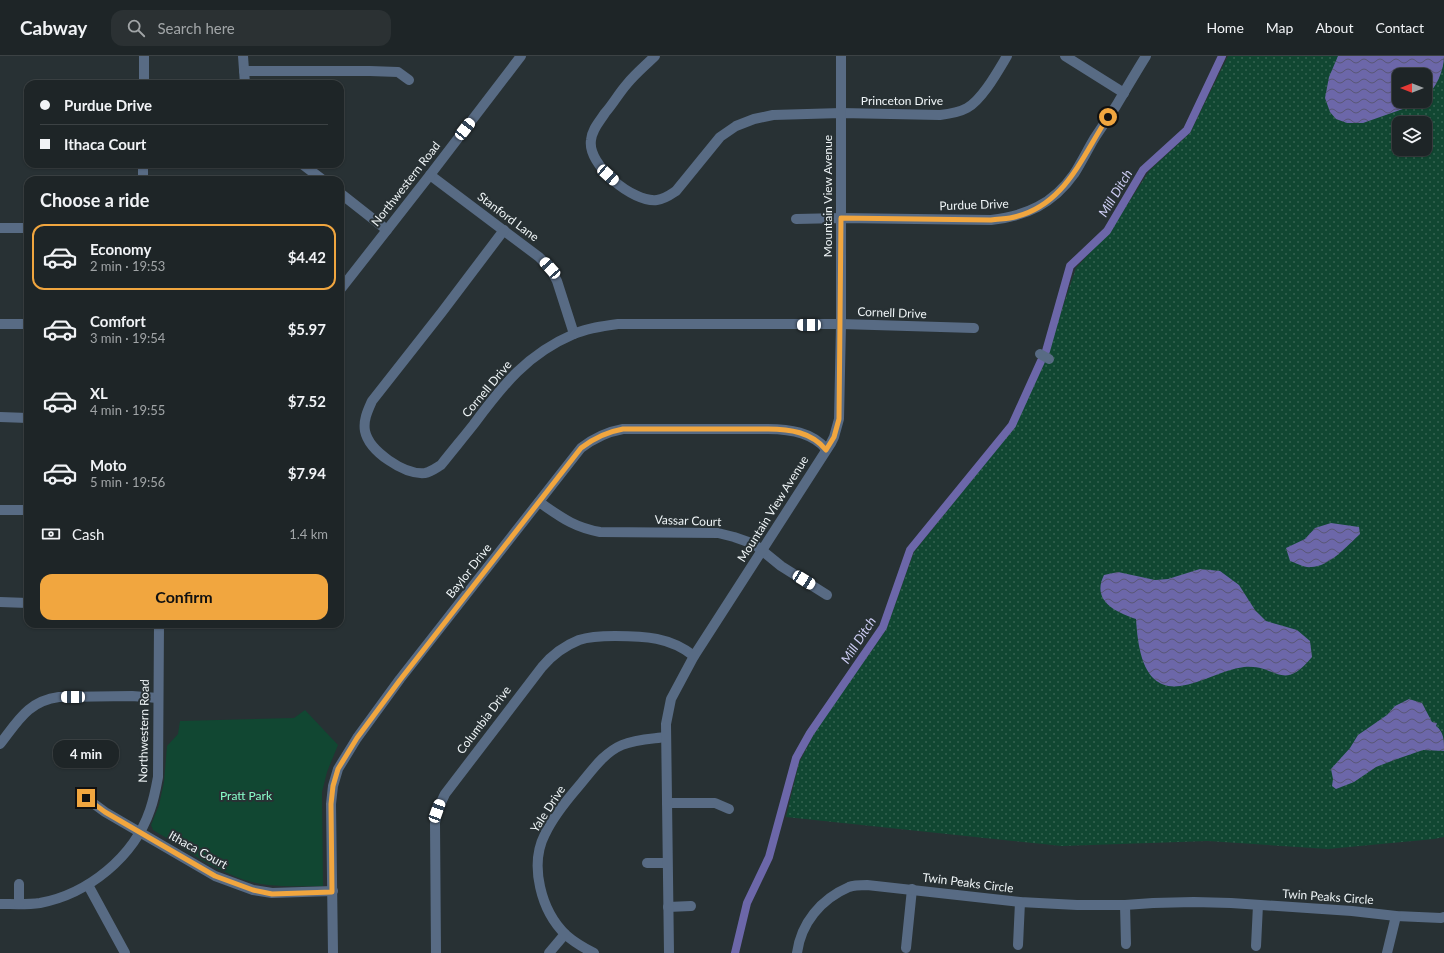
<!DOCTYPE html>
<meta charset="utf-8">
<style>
body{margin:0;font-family:Lato,sans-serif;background:#2b3133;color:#f1f3f6;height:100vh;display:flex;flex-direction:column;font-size:15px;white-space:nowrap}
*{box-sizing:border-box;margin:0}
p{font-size:13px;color:#a1a5a7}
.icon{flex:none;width:22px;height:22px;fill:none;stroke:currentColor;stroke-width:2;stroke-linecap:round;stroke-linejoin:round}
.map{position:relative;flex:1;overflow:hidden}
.sheet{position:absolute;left:24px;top:120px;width:320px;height:452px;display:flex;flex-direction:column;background:#1e2527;border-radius:12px;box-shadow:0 1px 3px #0004,0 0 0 1px #3c4244}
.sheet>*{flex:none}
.top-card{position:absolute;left:24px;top:24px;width:320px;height:88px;border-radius:12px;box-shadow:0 1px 3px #0004,0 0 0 1px #3c4244;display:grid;align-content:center;height:88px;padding:0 16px;background:#1e2527}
.needle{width:26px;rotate:270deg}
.tools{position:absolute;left:1392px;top:12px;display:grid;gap:8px}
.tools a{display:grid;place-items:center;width:40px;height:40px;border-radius:8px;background:#1e2527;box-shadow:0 1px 3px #0004,0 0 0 1px #3c4244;font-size:20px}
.end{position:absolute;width:18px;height:18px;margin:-9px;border:5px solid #f1a63f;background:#111;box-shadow:0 0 0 2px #111}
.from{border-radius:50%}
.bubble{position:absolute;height:28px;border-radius:12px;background:#1e2527;box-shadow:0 1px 3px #0004,0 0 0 1px #3c4244;font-size:13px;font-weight:700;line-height:28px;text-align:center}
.car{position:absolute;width:12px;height:24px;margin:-12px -6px;border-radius:5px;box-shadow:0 0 3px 1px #0007;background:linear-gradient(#fff 24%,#345 0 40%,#fff 0 76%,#345 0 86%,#fff 0)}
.top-card b{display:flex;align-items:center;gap:14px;height:38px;font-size:15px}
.top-card b+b{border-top:1px solid #3c4244}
.top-card i{width:10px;height:10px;background:#f1f3f6}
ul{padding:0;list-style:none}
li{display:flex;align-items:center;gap:12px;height:66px;margin:0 8px 6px;padding:0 8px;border:2px solid transparent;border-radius:12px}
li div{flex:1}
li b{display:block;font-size:15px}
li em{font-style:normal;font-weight:700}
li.active{border-color:#f1a63f}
li>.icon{width:36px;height:36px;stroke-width:1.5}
h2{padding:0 16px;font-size:18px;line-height:48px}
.pay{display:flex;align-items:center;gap:10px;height:44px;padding:0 16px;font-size:15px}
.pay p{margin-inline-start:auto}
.action{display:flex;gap:8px;margin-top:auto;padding:8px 16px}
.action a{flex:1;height:46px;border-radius:12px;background:#f1a63f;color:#111;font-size:16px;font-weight:700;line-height:46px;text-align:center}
header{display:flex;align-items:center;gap:24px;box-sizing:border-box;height:56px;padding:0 20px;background:#1e2527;border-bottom:1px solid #3c4244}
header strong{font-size:19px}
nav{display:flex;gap:22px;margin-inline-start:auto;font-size:14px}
.search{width:280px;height:36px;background:#2b3133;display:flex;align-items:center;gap:10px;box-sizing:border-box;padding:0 14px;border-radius:12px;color:#a1a5a7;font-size:15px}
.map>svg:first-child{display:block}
</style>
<header>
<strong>Cabway</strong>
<div class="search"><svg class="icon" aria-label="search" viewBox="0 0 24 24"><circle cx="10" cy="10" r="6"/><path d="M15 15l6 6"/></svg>Search here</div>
<nav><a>Home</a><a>Map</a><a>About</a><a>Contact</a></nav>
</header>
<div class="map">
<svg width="1444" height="897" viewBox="0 0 1444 897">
<defs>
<pattern id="grass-dots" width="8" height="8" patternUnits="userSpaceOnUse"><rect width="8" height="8" fill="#114732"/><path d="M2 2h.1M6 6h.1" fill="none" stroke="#346250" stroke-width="1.8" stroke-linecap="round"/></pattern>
<pattern id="water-waves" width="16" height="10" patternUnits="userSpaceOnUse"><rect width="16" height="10" fill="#6c67a9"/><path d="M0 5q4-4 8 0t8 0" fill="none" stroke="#585775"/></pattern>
</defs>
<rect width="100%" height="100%" fill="#283134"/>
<path fill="url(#grass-dots)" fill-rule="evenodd" d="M 1228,0 L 1444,0 L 1444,781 L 1434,783 L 1328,793 L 1208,785 L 1062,790 L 786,761 L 799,707 L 816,674 L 886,574 L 914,496 L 1013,373 L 1042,312 L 1076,212 L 1111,174 L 1149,115 L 1190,77 ZM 1399,19 L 1425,19 L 1425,45 L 1399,45 ZM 1399,67 L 1425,67 L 1425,93 L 1399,93 Z"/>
<path fill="#114732" d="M 305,654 L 338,689 L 327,716 L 322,736 L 323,830 C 305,830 286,831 268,829 C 228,825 187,794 153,774 L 151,769 L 159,749 L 164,726 L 167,690 L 178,678 L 180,665 L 294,662 Z"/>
<g fill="url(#water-waves)">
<path d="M 1338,0 L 1444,0 C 1444,15 1436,32 1425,42 L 1425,19 L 1399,19 L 1399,45 L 1421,45 L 1420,47 L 1363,67 L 1347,67 L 1336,63 L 1330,56 L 1325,42 L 1329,21 Z"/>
<path d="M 1331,467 L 1359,471 L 1360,478 C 1348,489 1329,511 1311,511 C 1305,512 1296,507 1290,505 L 1286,492 L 1305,483 L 1315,472 Z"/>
<path d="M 1200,513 L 1220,515 L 1239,529 L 1255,554 L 1266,565 L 1297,574 L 1310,585 L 1312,601 C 1282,638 1276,607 1244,611 C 1222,614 1202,627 1180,630 C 1142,635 1138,590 1136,563 C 1116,556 1091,545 1104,519 L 1118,516 L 1155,524 L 1168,523 Z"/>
<path d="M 1409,643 L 1422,647 L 1432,666 L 1437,667 L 1436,670 C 1444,676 1444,684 1444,695 L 1423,694 L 1397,703 L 1376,711 L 1354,726 L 1336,733 L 1332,730 L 1333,723 L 1331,713 L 1350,692 L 1358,679 L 1387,659 L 1395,650 Z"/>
</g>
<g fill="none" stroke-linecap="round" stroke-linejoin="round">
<g stroke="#6c67a9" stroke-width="8">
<path d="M 1046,295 L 1070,210 L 1107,175 L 1143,114 L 1187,74 L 1222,0"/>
<path d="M 735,897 L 747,847 L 769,801 L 796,702 L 810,677 L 883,571 L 910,494 L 1012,369 L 1041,305"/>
</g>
<g stroke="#586b84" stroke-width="10">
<path d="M 243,0 L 245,28"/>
<path d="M 655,0 C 646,9 635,18 627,28 C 619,37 613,48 605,57 C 600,65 592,73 591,84 C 587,109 633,147 657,144 C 665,143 670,139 676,135 L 720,81 L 736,70 L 754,63 L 773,59 L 841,57 L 940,59 C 949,58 958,57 967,52 C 982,44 998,15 1007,0"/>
<path d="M 1065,0 L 1124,37"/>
<path d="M 244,15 L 370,15 L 398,16 L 409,24"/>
<path d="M 144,28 L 144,0"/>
<path d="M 302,108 L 323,124"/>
<path d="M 430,119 L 539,201 L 550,212 L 557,225 L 574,278"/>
<path d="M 143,124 L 143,108"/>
<path d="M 340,137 L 387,174"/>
<path d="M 796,163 L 841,162 L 991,164 C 1026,160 1053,148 1074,118 C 1081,107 1087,95 1094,83 C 1101,72 1109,61 1116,50 C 1126,33 1136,16 1146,0"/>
<path d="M 0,172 L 28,172"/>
<path d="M 504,174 L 442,256 L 372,345 C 368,354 363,364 365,375 C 369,395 404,419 425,417 C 431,416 436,412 441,409 C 452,395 463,382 474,368 C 503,329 527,298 574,278 C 588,272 603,270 618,268 L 841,268 L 974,272"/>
<path d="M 340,234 L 430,119 L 521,0"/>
<path d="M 0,268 L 28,268"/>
<path d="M 1040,298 L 1049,303"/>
<path d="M 0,361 L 28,362"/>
<path d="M 539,446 C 561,461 573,471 600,476 L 718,477 L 734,481 L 754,488 L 781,510 L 827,539"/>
<path d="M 0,454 L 28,454"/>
<path d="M 0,546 L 28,547"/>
<path d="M 0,688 C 18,665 28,645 59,641 L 132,640 L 158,642"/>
<path d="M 86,742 L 105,756 L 215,820 L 253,834 L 272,837 L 333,835"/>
<path d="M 667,747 L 715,747 L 729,753"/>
<path d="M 647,807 L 667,807"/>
<path d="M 88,829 L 125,897"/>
<path d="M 0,848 C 13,848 27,849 40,847 C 88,838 134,801 150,754 C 154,743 156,732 158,721 L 159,568"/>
<path d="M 19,848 L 19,828"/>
<path d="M 1125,849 L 1126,888"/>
<path d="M 668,851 L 691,850"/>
<path d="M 1018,889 L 1020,846"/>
<path d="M 1256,890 L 1258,849"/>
<path d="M 906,892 L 912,833"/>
<path d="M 333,897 L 331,748 L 333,730 L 338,713 L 357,682 L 400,623 L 581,392 C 594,382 606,376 623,373 L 768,373 C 789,373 812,376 826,393"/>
<path d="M 436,897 L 435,767 L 437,755 L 445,738 L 542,611 C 552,599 564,590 579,584 C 591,580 603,580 615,580 C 645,580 670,581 694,600"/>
<path d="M 549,897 L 565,878"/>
<path d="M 594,897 C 584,892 574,886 566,879 C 541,855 529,809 545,778 C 553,761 566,745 578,731 C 591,716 603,697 622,689 C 636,683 651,683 666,681"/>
<path d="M 669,897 L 666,668 L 671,643 L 694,600 L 831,387 L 834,381 L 839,363 L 841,268 L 841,0"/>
<path d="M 797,897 C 801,867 821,843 849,831 C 854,829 861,829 867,829 L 1020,846 L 1077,849 L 1125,849 L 1153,847 L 1194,846 L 1231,847 L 1352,855 L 1396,860 L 1441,862 L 1444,861"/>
<path d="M 1387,897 L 1396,860"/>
</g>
</g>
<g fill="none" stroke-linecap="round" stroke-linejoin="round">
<path stroke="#f1a63f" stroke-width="5" d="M 86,742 L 105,756 L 215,820 L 253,834 L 272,838 L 332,836 L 331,748 L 333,730 L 338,713 L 357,682 L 400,624 L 581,392 C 594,382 606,376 623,373 L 768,373 C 789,373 812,376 826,394 L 834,381 L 839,363 L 841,162 L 991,164 C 997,163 1004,163 1010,162 C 1064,152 1081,102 1108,61"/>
</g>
<g text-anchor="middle" stroke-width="4" stroke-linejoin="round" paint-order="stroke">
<g font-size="12" fill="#eff5f7" stroke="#283134">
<text x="902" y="49">Princeton Drive</text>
<text transform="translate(406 128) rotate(-52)" y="4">Northwestern Road</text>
<text transform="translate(828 140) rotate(-90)" y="4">Mountain View Avenue</text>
<text transform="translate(974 149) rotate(-2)" y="4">Purdue Drive</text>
<text transform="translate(508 161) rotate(37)" y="4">Stanford Lane</text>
<text transform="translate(892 257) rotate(2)" y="4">Cornell Drive</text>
<text transform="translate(487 333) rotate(-50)" y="4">Cornell Drive</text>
<text transform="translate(773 453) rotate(-58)" y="4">Mountain View Avenue</text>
<text transform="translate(688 465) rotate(2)" y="4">Vassar Court</text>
<text transform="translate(469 515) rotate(-52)" y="4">Baylor Drive</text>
<text transform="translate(484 664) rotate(-53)" y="4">Columbia Drive</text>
<text transform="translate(144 675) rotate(-89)" y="4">Northwestern Road</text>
<text transform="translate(548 753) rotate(-57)" y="4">Yale Drive</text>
<text transform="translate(198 794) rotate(29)" y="4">Ithaca Court</text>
<text transform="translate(968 827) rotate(7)" y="4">Twin Peaks Circle</text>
<text transform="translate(1328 841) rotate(4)" y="4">Twin Peaks Circle</text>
</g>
<g font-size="12" fill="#89feca" stroke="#283134">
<text x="246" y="744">Pratt Park</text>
</g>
<g font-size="13" font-style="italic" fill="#cdcdf3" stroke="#283134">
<text transform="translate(1115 137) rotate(-59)" y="5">Mill Ditch</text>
<text transform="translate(858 584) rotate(-57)" y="5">Mill Ditch</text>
</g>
</g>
</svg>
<div class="tools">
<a><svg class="needle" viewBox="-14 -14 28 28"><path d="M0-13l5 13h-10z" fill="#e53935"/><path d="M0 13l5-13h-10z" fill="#a1a5a7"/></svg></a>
<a><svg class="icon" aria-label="layers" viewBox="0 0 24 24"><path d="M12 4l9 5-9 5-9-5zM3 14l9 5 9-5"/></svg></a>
</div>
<i class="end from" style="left:1108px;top:61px"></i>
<i class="end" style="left:86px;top:742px"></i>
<div class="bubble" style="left:53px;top:684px;width:66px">4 min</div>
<i class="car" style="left:465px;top:73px;rotate:38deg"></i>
<i class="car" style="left:608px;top:119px;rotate:132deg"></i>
<i class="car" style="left:550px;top:212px;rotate:318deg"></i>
<i class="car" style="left:809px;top:269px;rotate:270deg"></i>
<i class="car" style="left:804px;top:524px;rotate:122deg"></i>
<i class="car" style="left:73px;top:641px;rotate:270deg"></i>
<i class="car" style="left:437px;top:755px;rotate:20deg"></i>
<div class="top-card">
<b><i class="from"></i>Purdue Drive</b>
<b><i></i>Ithaca Court</b>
</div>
<section class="sheet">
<h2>Choose a ride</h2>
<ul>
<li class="active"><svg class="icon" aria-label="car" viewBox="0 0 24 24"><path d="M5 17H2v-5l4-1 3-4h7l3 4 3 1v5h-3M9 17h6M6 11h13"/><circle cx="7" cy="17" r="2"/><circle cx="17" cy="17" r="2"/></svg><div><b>Economy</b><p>2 min · 19:53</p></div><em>$4.42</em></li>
<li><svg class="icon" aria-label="car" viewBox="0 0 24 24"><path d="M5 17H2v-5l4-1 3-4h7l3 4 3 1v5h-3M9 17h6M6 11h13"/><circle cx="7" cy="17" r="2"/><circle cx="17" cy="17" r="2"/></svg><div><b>Comfort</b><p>3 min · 19:54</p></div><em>$5.97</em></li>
<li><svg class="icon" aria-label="car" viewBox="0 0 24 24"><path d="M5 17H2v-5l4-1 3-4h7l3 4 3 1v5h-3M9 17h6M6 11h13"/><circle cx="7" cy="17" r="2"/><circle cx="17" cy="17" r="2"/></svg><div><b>XL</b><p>4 min · 19:55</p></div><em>$7.52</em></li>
<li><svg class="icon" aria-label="car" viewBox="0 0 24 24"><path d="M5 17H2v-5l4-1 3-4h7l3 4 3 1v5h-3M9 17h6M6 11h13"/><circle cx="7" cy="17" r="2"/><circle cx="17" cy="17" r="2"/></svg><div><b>Moto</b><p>5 min · 19:56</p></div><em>$7.94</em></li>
</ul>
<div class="pay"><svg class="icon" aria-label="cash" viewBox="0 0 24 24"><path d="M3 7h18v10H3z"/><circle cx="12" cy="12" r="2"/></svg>Cash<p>1.4 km</p></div>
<div class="action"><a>Confirm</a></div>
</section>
</div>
